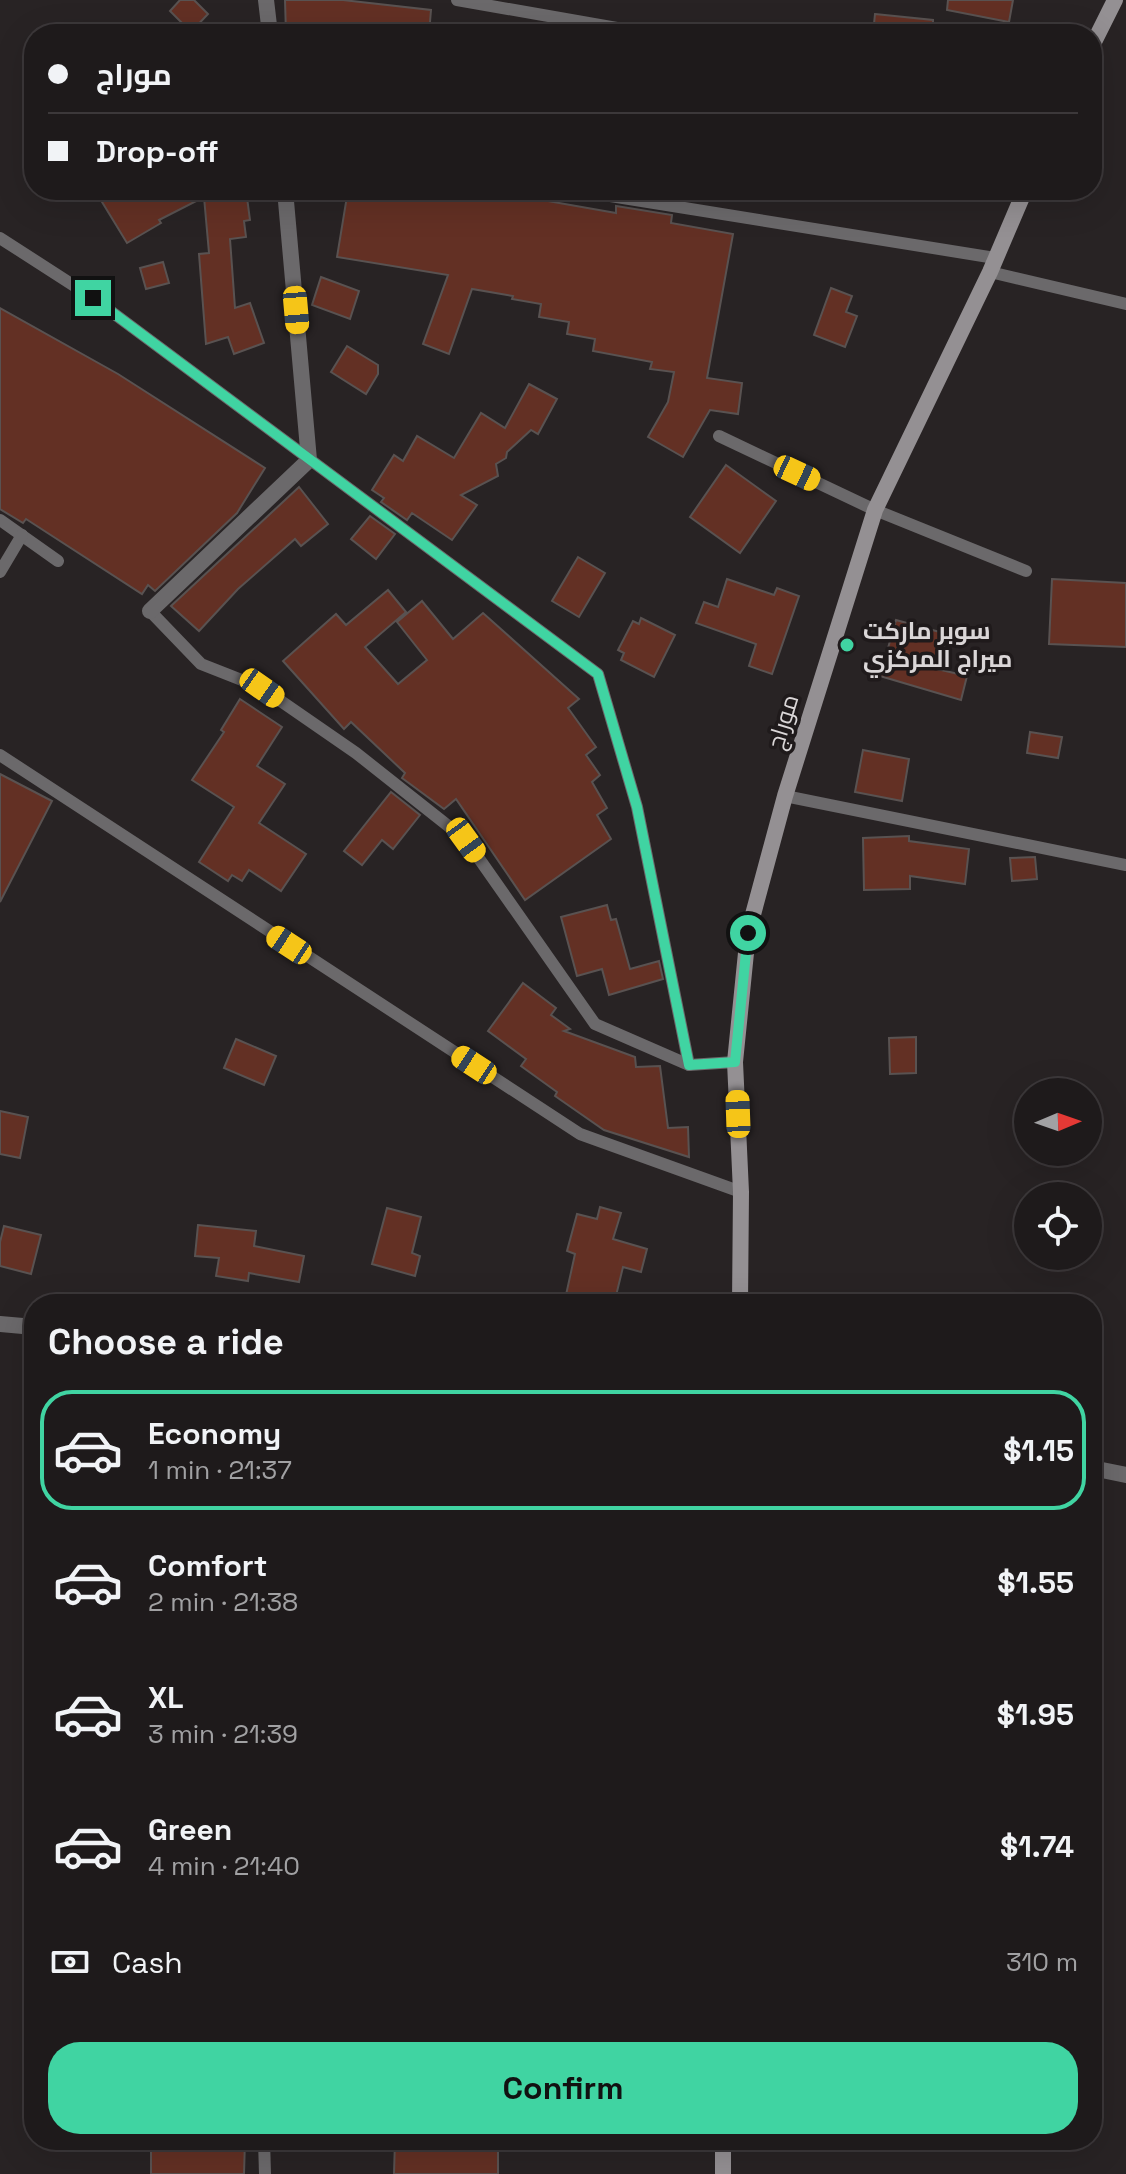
<!DOCTYPE html>
<meta charset="utf-8">
<style>
body{margin:0;font-family:"Space Grotesk",Cairo,sans-serif;background:#2b2728;color:#f1f3f6;height:100vh;display:flex;flex-direction:column;font-size:30px;white-space:nowrap}
*{box-sizing:border-box;margin:0}
p{font-size:26px;color:#a1a1a3}
.icon{flex:none;width:44px;height:44px;fill:none;stroke:currentColor;stroke-width:2;stroke-linecap:round;stroke-linejoin:round}
.map{position:relative;flex:1;overflow:hidden}
.panel{position:absolute;left:24px;top:1294px;width:1078px;height:856px;display:flex;flex-direction:column;background:#1e1a1b;border-radius:32px;box-shadow:0 8px 32px #0002,0 0 0 2px #3c383a}
.panel>*{flex:none}
.guide{position:absolute;left:24px;top:24px;width:1078px;height:176px;border-radius:32px;box-shadow:0 8px 32px #0002,0 0 0 2px #3c383a;display:grid;align-content:center;height:176px;padding:0 24px;background:#1e1a1b}
.needle{width:52px;rotate:88deg}
.tools{position:absolute;left:1014px;top:1078px;display:grid;gap:16px}
.tools a{display:grid;place-items:center;width:88px;height:88px;border-radius:50%;background:#1e1a1b;box-shadow:0 8px 32px #0002,0 0 0 2px #3c383a;font-size:40px}
.end{position:absolute;width:36px;height:36px;margin:-18px;border:10px solid #40d4a2;background:#111;box-shadow:0 0 0 4px #111}
.from{border-radius:50%}
.car{position:absolute;width:24px;height:48px;margin:-24px -12px;border-radius:10px;box-shadow:0 0 6px 2px #0007;background:linear-gradient(#f5c518 24%,#345 0 40%,#f5c518 0 76%,#345 0 86%,#f5c518 0)}
.guide b{display:flex;align-items:center;gap:28px;height:76px;font-size:30px}
.guide b+b{border-top:2px solid #3c383a}
.guide i{width:20px;height:20px;background:#f1f3f6}
ul{padding:0;list-style:none}
li{display:flex;align-items:center;gap:24px;height:120px;margin:0 16px 12px;padding:0 8px;border:4px solid transparent;border-radius:32px}
li div{flex:1}
li b{display:block;font-size:30px}
li em{font-style:normal;font-weight:700}
li.on{border-color:#40d4a2}
li>.icon{width:72px;height:72px;stroke-width:1.5}
h2{padding:0 24px;font-size:36px;line-height:96px}
.pay{display:flex;align-items:center;gap:20px;height:88px;padding:0 24px;font-size:30px}
.pay p{margin-inline-start:auto}
.button{display:flex;gap:16px;margin-top:auto;padding:16px 24px}
.button a{flex:1;height:92px;border-radius:32px;background:#40d4a2;color:#111;font-size:32px;font-weight:700;line-height:92px;text-align:center}
.map>svg:first-child{display:block}
</style>
<div class="map">
<svg width="1126" height="2174" viewBox="0 0 1126 2174">
<rect width="100%" height="100%" fill="#282324"/>
<g fill="#633024" stroke="#595251" stroke-width="2">
<path d="M 180,0 L 194,0 L 208,14 L 191,32 L 170,11 Z"/>
<path d="M 285,0 L 343,0 L 431,10 L 429,34 L 286,34 Z"/>
<path d="M 948,0 L 1013,0 L 1009,22 L 947,10 Z"/>
<path d="M 875,14 L 933,20 L 933,34 L 873,34 Z"/>
<path d="M 110,190 L 246,190 L 250,220 L 244,221 L 246,237 L 230,239 L 235,308 L 250,303 L 264,343 L 234,354 L 228,337 L 206,344 L 199,254 L 209,253 L 204,197 L 159,220 L 161,223 L 127,243 L 99,197 Z"/>
<path d="M 348,190 L 509,190 L 526,193 L 525,197 L 616,213 L 616,206 L 672,215 L 671,223 L 733,234 L 707,378 L 742,383 L 738,414 L 710,410 L 683,457 L 648,437 L 668,402 L 674,372 L 650,369 L 652,362 L 593,351 L 595,339 L 567,334 L 569,322 L 539,317 L 541,304 L 512,299 L 513,296 L 472,289 L 449,354 L 423,344 L 448,275 L 337,257 Z"/>
<path d="M 163,262 L 169,283 L 146,289 L 140,268 Z"/>
<path d="M 321,277 L 359,291 L 350,319 L 312,305 Z"/>
<path d="M 831,288 L 852,296 L 846,312 L 857,316 L 845,347 L 814,335 Z"/>
<path d="M 0,308 L 118,374 L 265,468 L 237,513 L 155,591 L 148,585 L 142,594 L 26,519 L 23,523 L 0,509 Z"/>
<path d="M 347,346 L 378,365 L 378,374 L 366,394 L 331,372 Z"/>
<path d="M 529,384 L 557,399 L 538,434 L 531,430 L 507,452 L 506,458 L 496,464 L 498,476 L 461,495 L 477,505 L 452,540 L 412,513 L 407,520 L 381,502 L 384,498 L 372,490 L 394,455 L 403,461 L 417,436 L 454,458 L 481,413 L 505,428 Z"/>
<path d="M 726,465 L 776,501 L 740,553 L 690,517 Z"/>
<path d="M 299,487 L 328,524 L 301,546 L 295,539 L 238,589 L 199,631 L 171,606 Z"/>
<path d="M 370,516 L 395,534 L 376,559 L 351,539 Z"/>
<path d="M 578,557 L 605,573 L 579,617 L 552,601 Z"/>
<path d="M 727,579 L 774,595 L 777,588 L 799,596 L 772,674 L 749,666 L 756,644 L 696,623 L 704,602 L 718,607 Z"/>
<path d="M 1052,579 L 1126,583 L 1126,647 L 1049,644 Z"/>
<path d="M 388,590 L 406,612 L 365,647 L 398,684 L 427,660 L 397,622 L 422,601 L 453,639 L 483,613 L 579,699 L 568,708 L 596,747 L 586,755 L 600,775 L 592,782 L 607,808 L 597,815 L 611,839 L 525,900 L 456,799 L 444,809 L 402,778 L 405,773 L 351,722 L 344,729 L 283,661 L 336,614 L 346,625 Z"/>
<path d="M 641,618 L 675,635 L 654,677 L 621,660 L 624,653 L 618,650 L 633,621 L 639,624 Z"/>
<path d="M 896,620 L 947,634 L 937,669 L 967,676 L 961,700 L 880,676 Z"/>
<path d="M 240,699 L 282,727 L 257,766 L 285,784 L 259,823 L 306,854 L 281,891 L 249,870 L 242,881 L 232,875 L 228,881 L 199,862 L 234,807 L 192,780 L 224,732 L 221,730 Z"/>
<path d="M 1030,732 L 1062,737 L 1058,758 L 1027,753 Z"/>
<path d="M 863,750 L 909,759 L 902,801 L 855,792 Z"/>
<path d="M 0,774 L 52,801 L 0,902 Z"/>
<path d="M 391,792 L 420,815 L 393,849 L 382,840 L 362,865 L 344,851 Z"/>
<path d="M 909,836 L 909,841 L 969,849 L 965,884 L 910,876 L 910,889 L 864,890 L 863,838 Z"/>
<path d="M 1035,857 L 1037,879 L 1012,881 L 1010,858 Z"/>
<path d="M 607,905 L 611,920 L 616,919 L 630,969 L 659,961 L 663,979 L 609,995 L 602,969 L 577,976 L 561,917 Z"/>
<path d="M 523,983 L 556,1008 L 551,1015 L 570,1029 L 564,1031 L 635,1057 L 636,1067 L 660,1066 L 668,1128 L 688,1127 L 689,1157 L 604,1130 L 555,1096 L 557,1092 L 521,1066 L 526,1059 L 488,1031 Z"/>
<path d="M 916,1037 L 916,1073 L 890,1074 L 889,1038 Z"/>
<path d="M 236,1039 L 276,1056 L 264,1085 L 224,1068 Z"/>
<path d="M 0,1111 L 28,1117 L 20,1158 L 0,1154 Z"/>
<path d="M 600,1207 L 621,1213 L 613,1239 L 647,1249 L 641,1272 L 623,1267 L 614,1304 L 564,1304 L 575,1254 L 567,1251 L 577,1214 L 597,1219 Z"/>
<path d="M 387,1208 L 421,1217 L 412,1253 L 420,1256 L 415,1276 L 372,1264 Z"/>
<path d="M 198,1225 L 256,1231 L 254,1246 L 304,1256 L 299,1282 L 249,1273 L 248,1281 L 216,1276 L 219,1258 L 195,1256 Z"/>
<path d="M 4,1226 L 41,1235 L 31,1274 L 0,1266 L 0,1242 Z"/>
<path d="M 151,2140 L 245,2140 L 244,2174 L 151,2174 Z"/>
<path d="M 395,2140 L 498,2140 L 498,2174 L 394,2174 Z"/>
</g>
<g fill="none" stroke-linecap="round" stroke-linejoin="round">
<g stroke="#6b696b" stroke-width="12">
<path d="M 457,0 L 651,34"/>
<path d="M 573,190 L 995,258"/>
<path d="M 0,238 L 93,298 L 598,674 L 637,807 L 689,1065"/>
<path d="M 990,272 L 1126,304"/>
<path d="M 719,436 L 875,510 L 1026,571"/>
<path d="M 0,520 L 58,561"/>
<path d="M 0,572 L 22,535"/>
<path d="M 150,611 L 201,664 L 262,688 L 356,753 L 466,840 L 595,1024 L 689,1065 L 735,1062"/>
<path d="M 0,755 L 580,1134 L 741,1192"/>
<path d="M 785,796 L 1126,865"/>
<path d="M 264,2140 L 265,2174"/>
</g>
<g stroke="#6b696b" stroke-width="16">
<path d="M 266,0 L 270,34"/>
<path d="M 150,611 L 309,460 L 285,190"/>
<path d="M 0,1324 L 34,1327"/>
<path d="M 1092,1468 L 1126,1475"/>
</g>
<g stroke="#949093" stroke-width="16">
<path d="M 1092,46 L 1115,0"/>
<path d="M 740,1304 L 741,1192 L 735,1062 L 748,933 L 785,796 L 875,510 L 990,272 L 1025,190"/>
<path d="M 723,2174 L 723,2140"/>
</g>
</g>
<g fill="none" stroke-linecap="round" stroke-linejoin="round">
<path stroke="#40d4a2" stroke-width="10" d="M 93,298 L 598,674 L 637,807 L 689,1065 L 735,1062 L 748,933"/>
</g>
<circle fill="#40d4a2" stroke="#1f1a1b" stroke-width="3" cx="847" cy="645" r="8"/>
<g text-anchor="middle" stroke-width="7" stroke-linejoin="round" paint-order="stroke">
<g font-size="24" font-weight="bold" fill="#dad6d7" stroke="#1f1a1b" text-anchor="start">
<text x="863" y="639">سوبر ماركت<tspan x="863" dy="28">ميراج المركزي</tspan></text>
</g>
<g font-size="24" fill="#dad6d7" stroke="#1f1a1b">
<text transform="translate(783 722) rotate(-73)" y="8">موراج</text>
</g>
</g>
</svg>
<div class="tools">
<a><svg class="needle" viewBox="-14 -14 28 28"><path d="M0-13l5 13h-10z" fill="#e53935"/><path d="M0 13l5-13h-10z" fill="#a1a1a3"/></svg></a>
<a><svg class="icon" aria-label="locate" viewBox="0 0 24 24"><circle cx="12" cy="12" r="6"/><path d="M12 2v4M12 18v4M2 12h4M18 12h4"/></svg></a>
</div>
<i class="end from" style="left:748px;top:933px"></i>
<i class="end" style="left:93px;top:298px"></i>
<i class="car" style="left:296px;top:310px;rotate:175deg"></i>
<i class="car" style="left:797px;top:473px;rotate:115deg"></i>
<i class="car" style="left:262px;top:688px;rotate:125deg"></i>
<i class="car" style="left:466px;top:840px;rotate:144deg"></i>
<i class="car" style="left:289px;top:945px;rotate:303deg"></i>
<i class="car" style="left:474px;top:1065px;rotate:303deg"></i>
<i class="car" style="left:738px;top:1114px;rotate:358deg"></i>
<div class="guide">
<b><i class="from"></i>موراج</b>
<b><i></i>Drop-off</b>
</div>
<section class="panel">
<h2>Choose a ride</h2>
<ul>
<li class="on"><svg class="icon" aria-label="car" viewBox="0 0 24 24"><path d="M5 17H2v-5l4-1 3-4h7l3 4 3 1v5h-3M9 17h6M6 11h13"/><circle cx="7" cy="17" r="2"/><circle cx="17" cy="17" r="2"/></svg><div><b>Economy</b><p>1 min · 21:37</p></div><em>$1.15</em></li>
<li><svg class="icon" aria-label="car" viewBox="0 0 24 24"><path d="M5 17H2v-5l4-1 3-4h7l3 4 3 1v5h-3M9 17h6M6 11h13"/><circle cx="7" cy="17" r="2"/><circle cx="17" cy="17" r="2"/></svg><div><b>Comfort</b><p>2 min · 21:38</p></div><em>$1.55</em></li>
<li><svg class="icon" aria-label="car" viewBox="0 0 24 24"><path d="M5 17H2v-5l4-1 3-4h7l3 4 3 1v5h-3M9 17h6M6 11h13"/><circle cx="7" cy="17" r="2"/><circle cx="17" cy="17" r="2"/></svg><div><b>XL</b><p>3 min · 21:39</p></div><em>$1.95</em></li>
<li><svg class="icon" aria-label="car" viewBox="0 0 24 24"><path d="M5 17H2v-5l4-1 3-4h7l3 4 3 1v5h-3M9 17h6M6 11h13"/><circle cx="7" cy="17" r="2"/><circle cx="17" cy="17" r="2"/></svg><div><b>Green</b><p>4 min · 21:40</p></div><em>$1.74</em></li>
</ul>
<div class="pay"><svg class="icon" aria-label="cash" viewBox="0 0 24 24"><path d="M3 7h18v10H3z"/><circle cx="12" cy="12" r="2"/></svg>Cash<p>310 m</p></div>
<div class="button"><a>Confirm</a></div>
</section>
</div>
